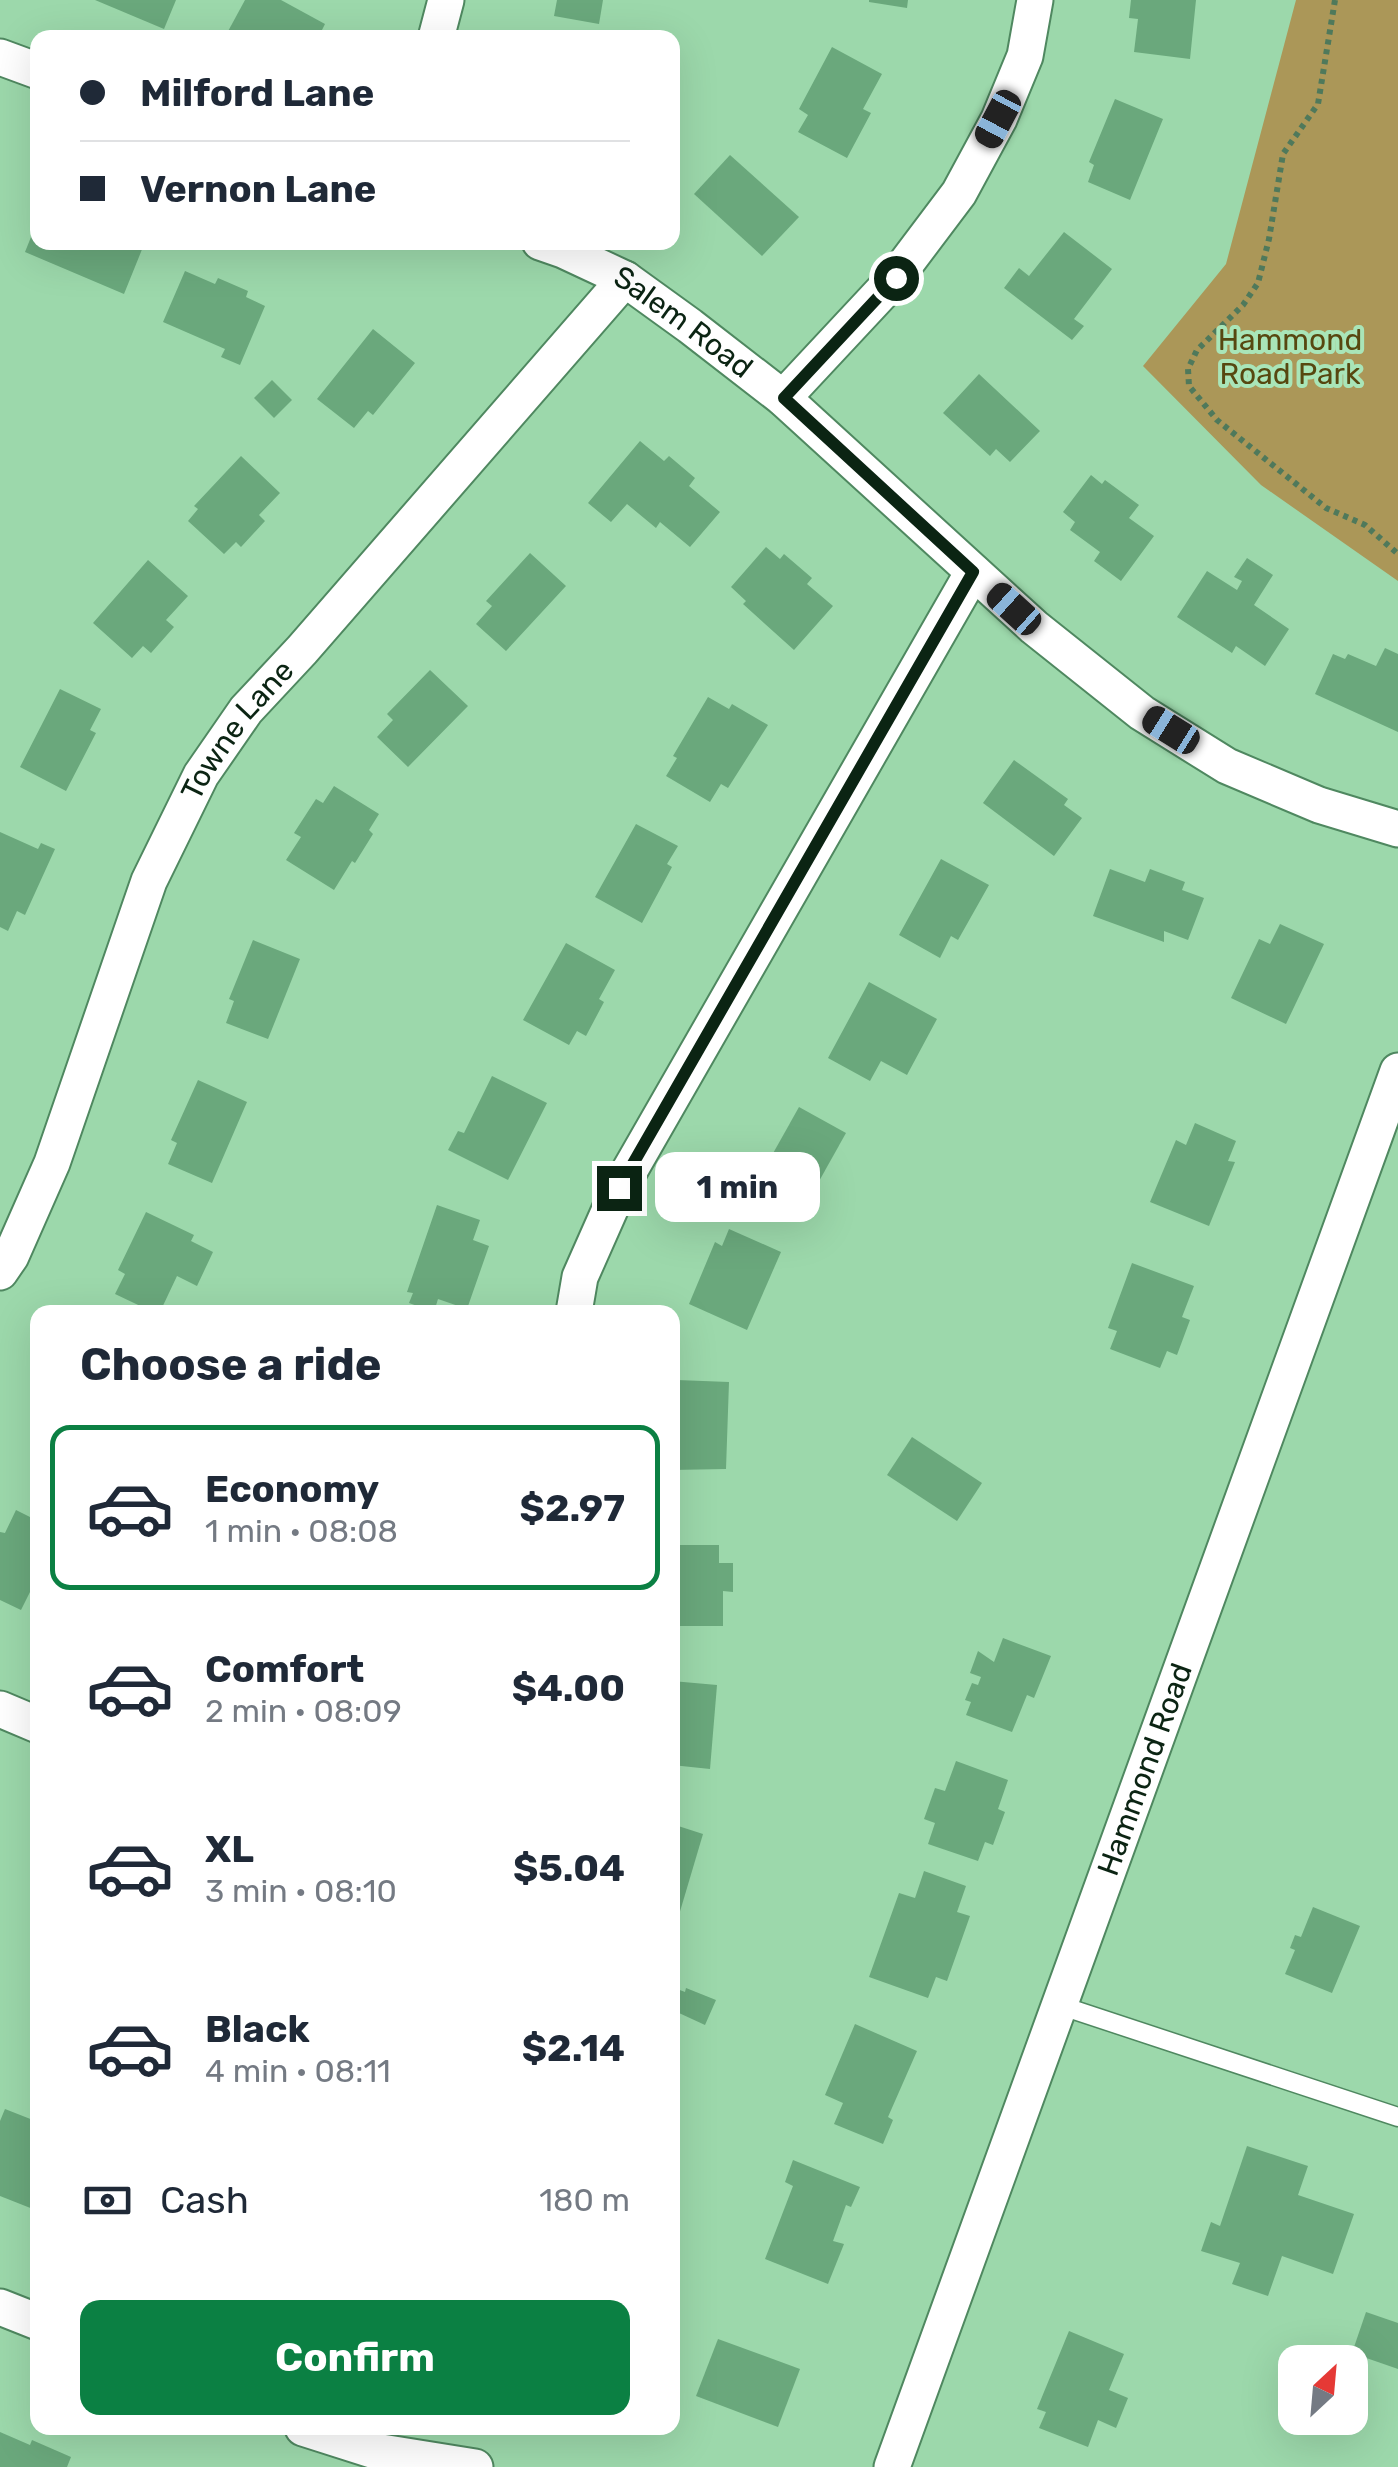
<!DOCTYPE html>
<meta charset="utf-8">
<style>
body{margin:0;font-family:Rubik,sans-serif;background:#f2f2f3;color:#1f2937;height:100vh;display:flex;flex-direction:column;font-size:38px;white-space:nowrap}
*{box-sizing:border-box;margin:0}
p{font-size:32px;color:#747a83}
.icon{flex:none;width:55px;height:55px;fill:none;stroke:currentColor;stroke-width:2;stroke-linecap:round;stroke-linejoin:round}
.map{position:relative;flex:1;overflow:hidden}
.side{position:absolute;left:30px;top:1305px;width:650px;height:1130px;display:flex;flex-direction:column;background:#fff;border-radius:20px;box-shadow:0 10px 40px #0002}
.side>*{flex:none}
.guide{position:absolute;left:30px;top:30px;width:650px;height:220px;border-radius:20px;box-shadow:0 10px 40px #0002;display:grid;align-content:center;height:220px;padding:0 50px;background:#fff}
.needle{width:65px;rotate:26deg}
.fabs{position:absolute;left:1278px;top:2345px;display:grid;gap:20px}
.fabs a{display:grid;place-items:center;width:90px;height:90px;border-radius:20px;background:#fff;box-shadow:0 10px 40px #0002;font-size:50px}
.end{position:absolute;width:45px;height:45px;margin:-22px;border:12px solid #0b2413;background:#fff;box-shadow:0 0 0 5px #fff}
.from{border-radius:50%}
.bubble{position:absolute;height:70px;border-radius:20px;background:#fff;box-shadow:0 10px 40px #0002;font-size:32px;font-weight:700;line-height:70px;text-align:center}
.car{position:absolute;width:30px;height:60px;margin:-30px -15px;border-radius:12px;box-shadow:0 0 8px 2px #0007;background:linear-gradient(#222 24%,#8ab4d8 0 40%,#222 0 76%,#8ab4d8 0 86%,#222 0)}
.guide b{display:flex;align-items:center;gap:35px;height:95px;font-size:38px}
.guide b+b{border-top:2px solid #e0e1e3}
.guide i{width:25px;height:25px;background:#1f2937}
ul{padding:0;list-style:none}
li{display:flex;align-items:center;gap:30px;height:165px;margin:0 20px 15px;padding:0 30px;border:5px solid transparent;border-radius:20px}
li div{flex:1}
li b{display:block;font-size:38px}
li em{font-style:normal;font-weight:700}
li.on{border-color:#0b8043}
li>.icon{width:90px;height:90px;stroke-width:1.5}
h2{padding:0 50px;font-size:45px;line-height:120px}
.pay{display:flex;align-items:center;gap:25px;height:110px;padding:0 50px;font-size:38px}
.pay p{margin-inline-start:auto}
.action{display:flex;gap:20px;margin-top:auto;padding:20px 50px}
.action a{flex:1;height:115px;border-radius:20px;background:#0b8043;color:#fff;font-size:40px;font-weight:700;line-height:115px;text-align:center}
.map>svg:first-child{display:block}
</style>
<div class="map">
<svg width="1398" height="2467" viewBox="0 0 1398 2467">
<rect width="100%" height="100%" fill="#9cd8ab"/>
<path fill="#ab9758" d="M 1296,0 L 1398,0 L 1398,581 L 1261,485 L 1143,366 L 1226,264 Z"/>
<g fill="#6aa87c">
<path d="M 95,0 L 176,0 L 164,29 Z"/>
<path d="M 245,0 L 281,0 L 325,24 L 318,38 L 230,38 L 226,35 Z"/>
<path d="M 557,0 L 603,0 L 599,24 L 554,16 Z"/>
<path d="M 869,0 L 908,0 L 907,8 L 869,2 Z"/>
<path d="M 1131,0 L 1196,0 L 1190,59 L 1134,52 L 1138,19 L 1129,18 Z"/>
<path d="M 832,47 L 882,74 L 863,109 L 871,113 L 847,158 L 798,132 L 808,115 L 799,109 Z"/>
<path d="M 1115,99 L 1163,119 L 1130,200 L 1088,182 L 1094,165 L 1089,162 Z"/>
<path d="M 730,155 L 799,217 L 762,256 L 694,194 Z"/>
<path d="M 37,222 L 38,242 L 145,242 L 124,294 L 25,252 Z"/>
<path d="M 1064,232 L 1112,269 L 1074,319 L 1084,326 L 1072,340 L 1004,288 L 1019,268 L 1029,276 Z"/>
<path d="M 185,271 L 215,284 L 218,278 L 248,291 L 246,297 L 265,306 L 240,365 L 221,357 L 225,349 L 163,322 Z"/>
<path d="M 373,329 L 415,363 L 373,415 L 368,411 L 354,428 L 317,399 Z"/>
<path d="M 979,374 L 1040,431 L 1010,462 L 996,449 L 990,456 L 943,413 Z"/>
<path d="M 272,380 L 292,400 L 274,418 L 254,398 Z"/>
<path d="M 640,441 L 664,461 L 669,456 L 695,478 L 689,486 L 720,512 L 690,547 L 660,522 L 656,528 L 627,504 L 611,522 L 588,503 Z"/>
<path d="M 241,456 L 280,493 L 259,515 L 265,521 L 241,547 L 236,542 L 224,554 L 188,521 L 198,509 L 194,506 Z"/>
<path d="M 1091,475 L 1102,484 L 1105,480 L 1139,505 L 1129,518 L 1154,536 L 1121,581 L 1094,561 L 1100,552 L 1070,530 L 1075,522 L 1063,512 Z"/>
<path d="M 766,547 L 780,559 L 784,554 L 812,578 L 807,584 L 833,606 L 794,650 L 743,604 L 746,601 L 731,587 Z"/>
<path d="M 530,553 L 566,586 L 506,651 L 476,624 L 492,606 L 486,601 Z"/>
<path d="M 1247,558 L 1273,575 L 1254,605 L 1289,629 L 1265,666 L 1236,646 L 1232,653 L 1177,617 L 1207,571 L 1237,590 L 1242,581 L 1234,577 Z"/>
<path d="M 148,560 L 188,596 L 166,620 L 174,627 L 151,653 L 143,646 L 132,658 L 93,623 Z"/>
<path d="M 1385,648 L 1398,654 L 1398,732 L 1315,694 L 1333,654 L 1345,659 L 1348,654 L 1376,666 Z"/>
<path d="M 430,670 L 468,706 L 408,767 L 377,737 L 393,720 L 387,714 Z"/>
<path d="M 60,689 L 101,709 L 90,730 L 96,733 L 66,791 L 20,767 Z"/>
<path d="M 708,697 L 729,709 L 732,704 L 768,725 L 728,788 L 721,784 L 710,802 L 666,776 L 677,758 L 673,756 Z"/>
<path d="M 1014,760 L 1068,799 L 1064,805 L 1082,818 L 1054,856 L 983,803 Z"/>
<path d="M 334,786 L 379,814 L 369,830 L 373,834 L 355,863 L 352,861 L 334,890 L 286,860 L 301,837 L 294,833 L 316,799 L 323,803 Z"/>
<path d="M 636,824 L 678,846 L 667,864 L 672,867 L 642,923 L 595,897 Z"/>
<path d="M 0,832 L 38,849 L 41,843 L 55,849 L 25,915 L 17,911 L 8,931 L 0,927 Z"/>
<path d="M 941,859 L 989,885 L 958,940 L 951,936 L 940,958 L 899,935 Z"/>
<path d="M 1110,869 L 1145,882 L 1150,869 L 1185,882 L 1182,890 L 1204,898 L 1188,940 L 1164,931 L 1164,942 L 1093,916 Z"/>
<path d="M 1280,924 L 1324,944 L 1286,1024 L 1231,998 L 1259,939 L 1270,944 Z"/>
<path d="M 253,940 L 300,959 L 268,1039 L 226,1023 L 234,1001 L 229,999 Z"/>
<path d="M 566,943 L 615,970 L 599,999 L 604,1002 L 586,1036 L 577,1031 L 569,1045 L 523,1020 Z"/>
<path d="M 869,982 L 937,1019 L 907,1075 L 881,1061 L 870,1081 L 828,1058 Z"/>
<path d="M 492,1076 L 547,1103 L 508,1180 L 448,1150 L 458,1131 L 464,1133 Z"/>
<path d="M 198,1080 L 247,1102 L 212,1183 L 168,1164 L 177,1143 L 171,1140 Z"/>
<path d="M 799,1107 L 846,1133 L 804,1208 L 757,1182 Z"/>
<path d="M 1195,1123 L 1236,1141 L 1228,1161 L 1235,1162 L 1209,1226 L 1150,1202 L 1176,1140 L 1186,1145 Z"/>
<path d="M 437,1205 L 480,1220 L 473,1240 L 489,1246 L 467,1309 L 438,1299 L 434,1312 L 409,1303 L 413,1293 L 407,1292 Z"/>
<path d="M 146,1212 L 194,1235 L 191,1241 L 213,1252 L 197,1286 L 177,1276 L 160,1312 L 153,1312 L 115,1294 L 125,1274 L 118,1270 Z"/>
<path d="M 729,1229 L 781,1252 L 747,1330 L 689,1304 L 715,1242 L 722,1246 Z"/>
<path d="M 1132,1263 L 1194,1286 L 1182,1317 L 1190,1320 L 1177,1355 L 1167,1351 L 1160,1368 L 1110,1349 L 1117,1331 L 1108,1328 Z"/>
<path d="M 677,1380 L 729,1382 L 726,1469 L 672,1470 L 672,1399 L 677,1399 Z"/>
<path d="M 912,1437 L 982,1483 L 957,1521 L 887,1475 Z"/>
<path d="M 16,1510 L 38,1521 L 38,1576 L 21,1610 L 0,1600 L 0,1532 L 5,1533 Z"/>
<path d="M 672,1545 L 719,1545 L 719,1563 L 733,1563 L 733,1592 L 723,1591 L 723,1626 L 672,1626 Z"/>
<path d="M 1003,1638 L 1051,1656 L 1034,1698 L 1027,1695 L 1012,1732 L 966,1715 L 971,1702 L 965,1700 L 972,1683 L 978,1685 L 981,1677 L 970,1673 L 978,1651 L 994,1662 Z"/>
<path d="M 672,1681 L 717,1685 L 710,1769 L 672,1765 Z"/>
<path d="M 956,1761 L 1008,1780 L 998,1809 L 1005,1812 L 993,1845 L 985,1842 L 978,1861 L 928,1844 L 935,1823 L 924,1819 L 935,1788 L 945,1791 Z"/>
<path d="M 672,1824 L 703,1834 L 676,1925 L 672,1924 Z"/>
<path d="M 924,1871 L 966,1886 L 957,1912 L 970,1916 L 947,1981 L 936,1977 L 928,1998 L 869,1977 L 899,1893 L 915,1898 Z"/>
<path d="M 1313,1907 L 1360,1926 L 1332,1993 L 1285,1974 L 1295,1950 L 1290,1948 L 1295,1935 L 1301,1937 Z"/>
<path d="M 672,1987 L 685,1992 L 686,1988 L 716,2000 L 705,2025 L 679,2013 L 672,2028 Z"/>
<path d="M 855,2024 L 917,2051 L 888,2117 L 893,2120 L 883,2144 L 834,2124 L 843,2103 L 825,2095 Z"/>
<path d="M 5,2109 L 38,2122 L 38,2211 L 0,2196 L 0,2121 Z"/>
<path d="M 1247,2146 L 1308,2166 L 1298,2195 L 1354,2214 L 1333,2274 L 1282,2256 L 1268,2296 L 1232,2284 L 1240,2263 L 1201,2251 L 1211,2222 L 1220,2226 Z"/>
<path d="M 793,2160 L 860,2187 L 851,2207 L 846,2205 L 833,2241 L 844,2244 L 828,2284 L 765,2259 L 793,2186 L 785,2182 Z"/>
<path d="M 1366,2312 L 1398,2323 L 1398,2369 L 1352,2353 Z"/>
<path d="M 1069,2331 L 1124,2354 L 1109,2390 L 1128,2398 L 1116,2428 L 1098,2420 L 1088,2447 L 1039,2428 L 1046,2412 L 1037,2409 Z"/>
<path d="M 718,2339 L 800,2369 L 778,2427 L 696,2396 Z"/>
<path d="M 0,2432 L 30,2445 L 32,2440 L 71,2457 L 67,2467 L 0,2467 Z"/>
</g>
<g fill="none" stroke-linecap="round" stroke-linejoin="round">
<g stroke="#4f8860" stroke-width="21">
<path id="service" d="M 1059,2005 L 1398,2117"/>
</g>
<g stroke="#4f8860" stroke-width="39">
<g id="minor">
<path d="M 436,38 L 446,0"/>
<path d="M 0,57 L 38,71"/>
<path id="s1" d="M 540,242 L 563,250 L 625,279 L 690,326 L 783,398 L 1034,627 L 1142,713 L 1227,766 L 1319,805 L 1398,829"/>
<path d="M 783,398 L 895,278 L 959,193 L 999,119 L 1025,56 L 1035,0"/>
<path id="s2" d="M 0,1272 L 11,1256 L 52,1163 L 149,881 L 201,775 L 246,710 L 302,650 L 625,279"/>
<path d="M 574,1312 L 580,1277 L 619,1189 L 973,572"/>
<path d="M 0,1709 L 38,1725"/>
<path d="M 0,2307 L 38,2322"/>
<path d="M 303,2428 L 375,2451 L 475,2467"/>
<path id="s3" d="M 892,2467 L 1398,1071"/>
</g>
</g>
<path stroke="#4f795b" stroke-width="6" stroke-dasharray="5 5" stroke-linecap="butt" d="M 1335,0 L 1318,104 L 1283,154 L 1269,239 L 1258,283 L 1243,305 L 1197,350 L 1188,369 L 1189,386 L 1217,420 L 1326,508 L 1365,525 L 1398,554"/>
<use href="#service" stroke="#fff" stroke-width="18"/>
<use href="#minor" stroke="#fff" stroke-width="35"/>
</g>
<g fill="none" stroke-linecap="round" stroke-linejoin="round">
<path stroke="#0b2413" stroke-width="12" d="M 619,1188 L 973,572 L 784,398 L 896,278"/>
</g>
<g text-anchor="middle" stroke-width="8" stroke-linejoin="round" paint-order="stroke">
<g font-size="30" fill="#0b2413" stroke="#a9e5b8">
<text dy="10" stroke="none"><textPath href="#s1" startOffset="165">Salem Road</textPath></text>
<text dy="10" stroke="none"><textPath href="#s2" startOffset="595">Towne Lane</textPath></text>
<text dy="10" stroke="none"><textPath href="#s3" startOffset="742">Hammond Road</textPath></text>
</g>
<g font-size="30" fill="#574710" stroke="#a9e5b8">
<text x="1290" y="350">Hammond<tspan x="1290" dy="34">Road Park</tspan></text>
</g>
</g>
</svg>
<div class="fabs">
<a><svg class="needle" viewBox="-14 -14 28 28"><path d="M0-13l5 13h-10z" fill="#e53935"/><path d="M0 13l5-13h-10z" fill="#747a83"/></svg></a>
</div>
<i class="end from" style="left:896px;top:278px"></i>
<i class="end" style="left:619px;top:1188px"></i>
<div class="bubble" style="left:655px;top:1152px;width:165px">1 min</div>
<i class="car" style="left:998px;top:119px;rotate:208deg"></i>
<i class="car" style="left:1014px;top:609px;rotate:312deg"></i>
<i class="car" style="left:1171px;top:730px;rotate:302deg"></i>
<div class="guide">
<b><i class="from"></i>Milford Lane</b>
<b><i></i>Vernon Lane</b>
</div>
<section class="side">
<h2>Choose a ride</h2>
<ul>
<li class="on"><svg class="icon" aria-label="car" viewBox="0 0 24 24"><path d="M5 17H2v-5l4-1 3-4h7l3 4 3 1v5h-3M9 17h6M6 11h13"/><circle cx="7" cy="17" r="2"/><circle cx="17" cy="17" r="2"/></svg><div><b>Economy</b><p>1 min · 08:08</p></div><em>$2.97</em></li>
<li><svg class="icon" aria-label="car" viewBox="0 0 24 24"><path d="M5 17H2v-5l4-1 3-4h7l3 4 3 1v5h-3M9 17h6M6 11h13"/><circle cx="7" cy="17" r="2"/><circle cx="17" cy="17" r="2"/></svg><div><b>Comfort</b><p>2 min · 08:09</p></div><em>$4.00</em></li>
<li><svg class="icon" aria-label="car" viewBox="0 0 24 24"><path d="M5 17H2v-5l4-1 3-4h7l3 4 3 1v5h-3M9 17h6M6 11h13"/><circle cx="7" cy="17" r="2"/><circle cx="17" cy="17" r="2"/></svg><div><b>XL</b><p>3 min · 08:10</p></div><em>$5.04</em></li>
<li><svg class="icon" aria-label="car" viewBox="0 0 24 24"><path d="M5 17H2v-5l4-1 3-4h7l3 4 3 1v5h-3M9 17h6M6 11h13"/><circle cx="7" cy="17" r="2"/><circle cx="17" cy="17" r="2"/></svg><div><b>Black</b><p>4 min · 08:11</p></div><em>$2.14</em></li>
</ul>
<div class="pay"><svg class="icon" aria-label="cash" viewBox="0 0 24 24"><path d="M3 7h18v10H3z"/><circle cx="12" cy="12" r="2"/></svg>Cash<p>180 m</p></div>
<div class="action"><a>Confirm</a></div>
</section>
</div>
